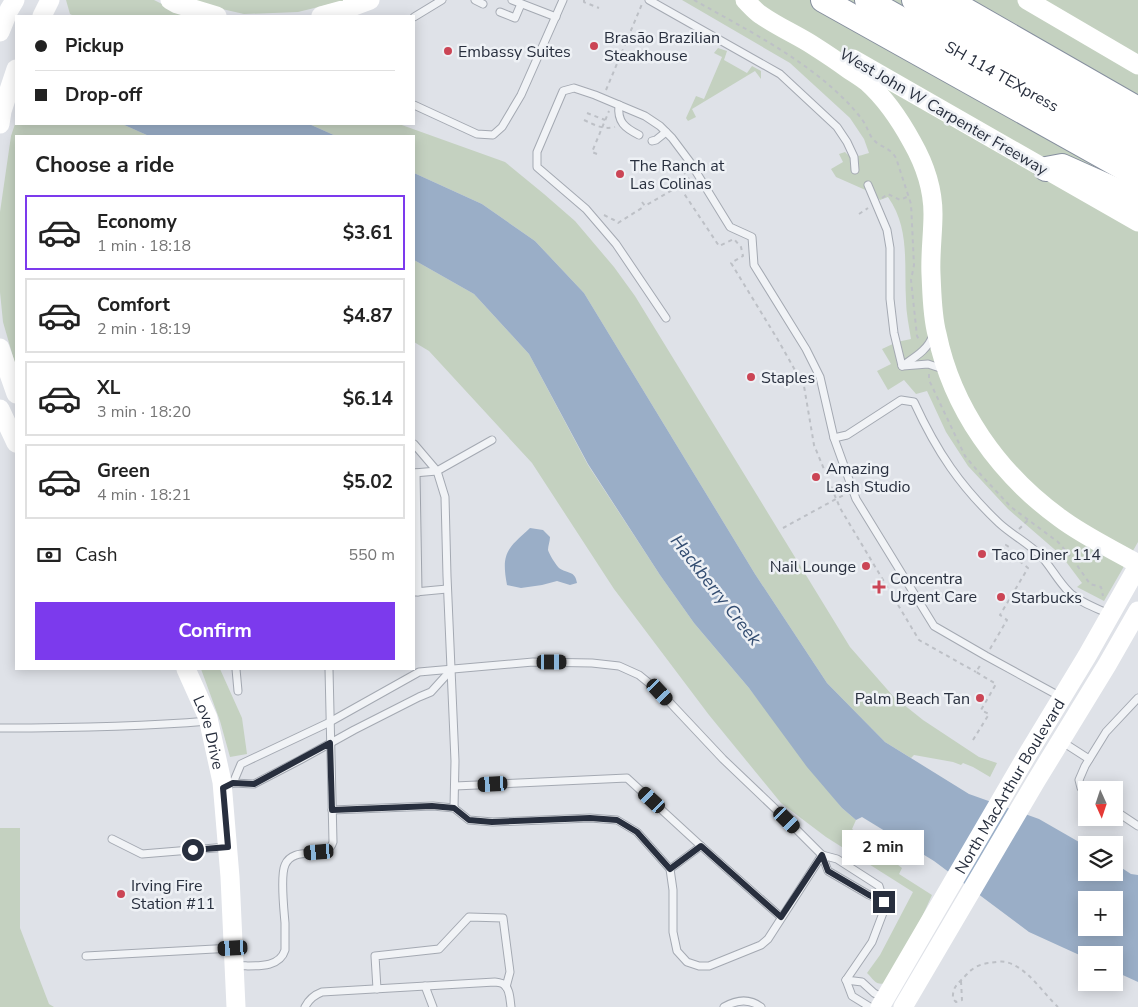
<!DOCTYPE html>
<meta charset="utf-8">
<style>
body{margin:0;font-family:"Nunito Sans",sans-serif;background:#f2f2f2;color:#222;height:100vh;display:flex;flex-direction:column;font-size:19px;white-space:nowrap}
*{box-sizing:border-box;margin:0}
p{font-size:16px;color:#767676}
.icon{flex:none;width:28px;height:28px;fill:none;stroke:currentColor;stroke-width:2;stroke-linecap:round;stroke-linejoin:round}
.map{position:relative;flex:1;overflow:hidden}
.sheet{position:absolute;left:15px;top:135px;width:400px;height:535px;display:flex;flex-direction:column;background:#fff;border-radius:0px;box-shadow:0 2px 12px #0003}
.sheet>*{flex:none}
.guide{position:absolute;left:15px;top:15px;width:400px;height:110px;border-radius:0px;box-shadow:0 2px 12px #0003;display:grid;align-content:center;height:110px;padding:0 20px;background:#fff}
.needle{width:32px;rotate:177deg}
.tools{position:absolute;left:1078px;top:781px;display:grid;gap:10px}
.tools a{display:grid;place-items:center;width:45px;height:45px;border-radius:0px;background:#fff;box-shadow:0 2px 12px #0003;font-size:25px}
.end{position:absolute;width:22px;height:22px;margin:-11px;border:6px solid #282f3e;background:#fff;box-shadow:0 0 0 2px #fff}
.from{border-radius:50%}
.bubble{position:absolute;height:35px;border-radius:0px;background:#fff;box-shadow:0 2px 12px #0003;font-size:16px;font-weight:700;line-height:35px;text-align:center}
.car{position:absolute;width:15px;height:30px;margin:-15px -8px;border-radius:6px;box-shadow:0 0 4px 1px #0007;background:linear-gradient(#222 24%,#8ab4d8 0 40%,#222 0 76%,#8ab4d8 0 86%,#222 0)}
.guide b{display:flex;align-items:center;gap:18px;height:48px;font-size:19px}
.guide b+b{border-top:1px solid #e0e0e0}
.guide i{width:12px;height:12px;background:#222}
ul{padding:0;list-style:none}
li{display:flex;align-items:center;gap:15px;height:75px;margin:0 10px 8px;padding:0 10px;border:2px solid #e0e0e0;border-radius:0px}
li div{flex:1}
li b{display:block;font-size:19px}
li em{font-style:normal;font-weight:700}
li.selected{border-color:#7c3aed}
li>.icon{width:45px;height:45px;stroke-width:1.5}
h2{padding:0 20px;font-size:22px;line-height:60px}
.pay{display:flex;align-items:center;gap:12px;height:55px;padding:0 20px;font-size:19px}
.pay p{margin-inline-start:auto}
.primary-button{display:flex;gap:10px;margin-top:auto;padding:10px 20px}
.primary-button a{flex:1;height:58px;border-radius:0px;background:#7c3aed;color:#fff;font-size:20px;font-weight:700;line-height:58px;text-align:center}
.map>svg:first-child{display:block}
</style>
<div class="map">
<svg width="1138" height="1007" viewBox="0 0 1138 1007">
<rect width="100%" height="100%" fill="#dfe2e8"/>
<g fill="#c4d1c0">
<path d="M 66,0 L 154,0 L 186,16 L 74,16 L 70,14 Z"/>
<path d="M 187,0 L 347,0 L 298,12 L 244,14 L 191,2 Z"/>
<path d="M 682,0 L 1138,0 L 1138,542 L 1104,601 L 1077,587 L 1082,583 L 1061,555 L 1008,509 L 968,466 L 946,432 L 927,391 L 916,394 L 904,380 L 888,390 L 877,371 L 891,364 L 882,349 L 897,342 L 911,339 C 909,326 906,313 906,300 C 904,264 910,228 888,197 L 880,200 L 870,192 L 836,177 L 831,169 L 843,162 L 839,154 L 845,152 C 851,160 861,155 869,153 L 864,139 L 850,118 L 790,63 Z"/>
<path d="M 718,48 L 727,51 L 724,60 L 747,73 L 752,66 L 761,71 L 761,79 L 755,71 L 692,109 L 696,117 L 688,121 L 686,118 L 696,96 L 704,99 L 722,57 L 714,53 Z"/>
<path d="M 16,121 L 16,124 L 122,124 L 149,136 L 16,136 L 16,367 L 3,322 L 0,292 L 0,212 L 11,136 Z"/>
<path d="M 309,124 L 399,124 L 505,162 L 544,194 L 575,221 L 614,267 L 635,296 L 850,647 L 893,696 L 923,720 L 979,757 L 997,763 L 990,777 L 973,767 L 963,763 L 961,765 L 953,762 L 914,755 L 911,758 L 885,742 L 827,683 L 755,574 L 584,293 L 535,241 L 482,204 L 414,173 L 414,136 L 336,136 Z"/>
<path d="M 414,260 L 474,294 L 529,354 L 588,465 L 660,575 L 694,623 L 749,688 L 842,808 L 856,820 L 852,829 L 902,868 L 899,874 L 932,895 L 922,917 L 886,983 C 876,986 874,980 867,973 L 880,955 L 913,892 L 826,837 L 781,803 L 709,715 L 614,589 L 532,463 L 429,351 L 414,342 Z"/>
<path d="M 201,669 L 220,669 L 242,718 L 247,754 L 230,757 L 220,721 Z"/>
<path d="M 0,828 L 20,828 L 20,928 L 49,1004 L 54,1007 L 0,1007 Z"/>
</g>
<g fill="#9aaec7" fill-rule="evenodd">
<path d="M 122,124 L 309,124 L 336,136 L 149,136 Z"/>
<path d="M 414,173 L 482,204 L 535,241 L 584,293 L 755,574 L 827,683 L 885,742 L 969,794 L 1039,819 L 1086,846 L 1086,872 L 1114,872 L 1114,863 L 1131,874 L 1138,875 L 1138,982 L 1114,971 L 1114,955 L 1086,955 L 1086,958 L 1029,932 L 934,861 L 862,817 L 856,820 L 842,808 L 807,767 L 749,688 L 694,623 L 660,575 L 588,464 L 529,354 L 474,294 L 414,260 ZM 1086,900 L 1114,900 L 1114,928 L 1086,928 Z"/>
<path d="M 530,528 L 543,530 L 550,537 C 550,541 548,546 548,550 C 549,554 556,565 559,568 C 567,574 575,570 577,583 L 570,585 L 557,581 L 542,585 L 521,588 L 507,585 C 501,553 507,549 530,528 Z"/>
</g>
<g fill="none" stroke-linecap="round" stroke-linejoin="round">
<g stroke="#a4a9b2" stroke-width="9">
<g id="lane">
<path d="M 475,0 L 483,4"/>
<path d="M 512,0 L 556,17"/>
<path d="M 649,0 L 780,74 L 837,127 L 847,142 L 854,157 L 855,170"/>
<path d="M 500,12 L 515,18 L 521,4"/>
<path d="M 414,17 L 442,0"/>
<path d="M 414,105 L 477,134 L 493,135 L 502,127 L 521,95 L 563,0"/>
<path d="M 619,105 C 617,122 625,128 639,135"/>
<path d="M 652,141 L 656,140 L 666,132"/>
<path d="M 868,185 L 887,230 L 890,248 L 890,299 L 894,333 L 902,366"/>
<path d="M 666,318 L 616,244 L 586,209 L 537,167 L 537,152 L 563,91 L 574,88 L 595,95 L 645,116 L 660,126 L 672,138 L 690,162 L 730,227 L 752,237 L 754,265 L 806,349 L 820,377 L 834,438 L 856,499 L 934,626 L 986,656 L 1061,697"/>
<path d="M 902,366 C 915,357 928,350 933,335"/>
<path d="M 903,366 L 928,364 L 943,369"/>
<path d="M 834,438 L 847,435 L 901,400 L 914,402 C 937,452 960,486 999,523 C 1012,535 1028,543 1041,556 C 1051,567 1058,581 1069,592 C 1079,602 1096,608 1109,614"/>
<path d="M 414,444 L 437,471 L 445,497 L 447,576 L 455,761 L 454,808"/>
<path d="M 414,473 L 437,471 L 492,440"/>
<path d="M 416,473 L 418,592"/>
<path d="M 415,592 L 447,589"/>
<path d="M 236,669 L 238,691"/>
<path d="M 0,728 C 70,728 139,727 208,721"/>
<path d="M 1061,741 L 1089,759"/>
<path d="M 233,783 L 241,764 L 328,723 L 419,672 L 533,662 L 592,663 L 619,666 L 639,675 L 660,692 L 723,759 L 787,820 L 822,855 L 828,871 L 869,895 L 884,902"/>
<path d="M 229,785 L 233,783 L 254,784 L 300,760 L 354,730 L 419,697 L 431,692 L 451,670"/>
<path d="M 455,786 L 627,778 L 701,846 L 781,917"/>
<path d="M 1086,792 L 1081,788 L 1079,780 L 1085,766 L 1106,732 L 1138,698"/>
<path d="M 332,810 L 433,806 L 454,808 L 469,820 L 493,822 L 590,818 L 617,820 L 637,832 L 670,869 L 673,890 L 673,932 L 677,951 L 687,962 L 699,966 L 709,966 L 761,945 L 768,939 L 822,855"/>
<path d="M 1114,810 L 1138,826"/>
<path d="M 112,839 L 142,854 L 227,847"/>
<path d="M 822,855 L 837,859 L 879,886 L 884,902 L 883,913 L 872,942 L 846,980"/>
<path d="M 670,869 L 701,846"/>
<path d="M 86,956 L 233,948"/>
<path d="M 235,966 C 252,965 279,970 285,950 C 285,941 285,932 285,923 C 284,910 280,876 285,865 C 294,844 327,862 333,842 L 329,669"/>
<path d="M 846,980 L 862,982 L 874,993 L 883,998"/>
<path d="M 846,980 L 852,996 L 870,1007"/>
<path d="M 425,986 L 433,1007"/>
<path d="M 377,989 L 375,956 L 439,949 L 469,917 L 503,918 L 510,972 L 506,987"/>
<path d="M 305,1007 C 309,999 314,995 322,992 L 495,982 C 496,982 502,983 503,984 C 510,987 510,1000 511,1007"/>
<path d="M 724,1007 C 736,1000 749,998 761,1007"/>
</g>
</g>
<g stroke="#868f9e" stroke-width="26">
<g id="highway">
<path d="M 823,0 L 1138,176"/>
<path id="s3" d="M 867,0 L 1138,152"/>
<path d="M 914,0 L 1138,131"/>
<path d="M 948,0 L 1138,109"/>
<path d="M 1046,169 L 1062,166 L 1138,200"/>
</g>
</g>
<g stroke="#bdc0c6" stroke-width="2" stroke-dasharray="4 4" stroke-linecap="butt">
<path d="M 584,0 L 584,2 L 599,8"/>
<path d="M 694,0 C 747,30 806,59 849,104 C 855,111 862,118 866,126 C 868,130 870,136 873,139 C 880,148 889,146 896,158 L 911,204 L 914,265 L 911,280 L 917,336 L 920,341"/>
<path d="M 606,90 L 642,4"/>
<path d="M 587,113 L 605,120"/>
<path d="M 584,120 C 595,125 603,130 615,127"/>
<path d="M 597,154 L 592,152 L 609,111"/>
<path d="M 680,165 L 685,174"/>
<path d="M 688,178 L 689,179 L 679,186 L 719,246 L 734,239 L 741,247 L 743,256 L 731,263 L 778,340 L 804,386 L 814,445 L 840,508 L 919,640 L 976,672"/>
<path d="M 882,198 L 888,194 L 900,200 L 909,196"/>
<path d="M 642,202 L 645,206 L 679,186"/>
<path d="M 859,214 L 868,208"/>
<path d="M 604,215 L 614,220 L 618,223 L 645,206"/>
<path d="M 929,374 L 929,380 L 965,456 L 982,476 L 1011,507 L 1058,542 L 1072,558 L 1090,584 L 1101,587 L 1103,596"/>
<path d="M 783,528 L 836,499 L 844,495"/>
<path d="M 1019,529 L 1028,520"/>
<path d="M 990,649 L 1007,620 L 1000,615 L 1028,568 L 1008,552 L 1009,547 L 1006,545 L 1008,542"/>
<path d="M 973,740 L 989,714 L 981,710 L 996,684 L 976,672 L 981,664"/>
<path d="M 961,981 L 962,1000 L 956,1002 L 953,999 C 952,986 959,983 967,974 C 972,968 982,963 990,963 C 995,962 1001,961 1006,962 C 1027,967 1043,993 1058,1007"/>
</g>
<use href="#lane" stroke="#f1f3f6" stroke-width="7"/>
<g stroke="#fff" stroke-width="19">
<path d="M 170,0 L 177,4 L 217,16"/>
<path d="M 745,0 C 750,5 755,11 761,15 C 778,27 797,35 814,46 C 825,53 837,61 848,69 C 854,73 861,77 867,82 C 886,99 900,120 912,142 C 924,163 933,189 933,214 C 933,234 930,254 931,274 C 932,294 932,315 937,334 C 952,408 999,474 1060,518 C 1084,536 1112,549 1138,564"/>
<path d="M 1027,0 L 1138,65"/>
<path d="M 42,16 L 50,0"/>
<path d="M 321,16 L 346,9 L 370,0"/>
<path d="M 0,32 L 9,10 L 15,0"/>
<path d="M 853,59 L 1138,222"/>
<path d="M 0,124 L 2,111 L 16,69"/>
<path d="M 0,348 L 16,394"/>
<path d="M 0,409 L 16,443"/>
<path id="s1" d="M 186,669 L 208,718 L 222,782 L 230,877 L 236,1007"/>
<path id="s2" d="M 880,1007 L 1027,755 L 1087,656 L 1138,566"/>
<path d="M 903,1007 L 1036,781 L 1107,665 L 1138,611"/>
</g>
<use href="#highway" stroke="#fff" stroke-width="24"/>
</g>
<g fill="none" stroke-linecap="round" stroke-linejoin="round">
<path stroke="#282f3e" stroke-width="6" d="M 193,850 L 228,847 L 223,788 L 233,783 L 254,784 L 330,743 L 332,810 L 432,806 L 454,808 L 469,820 L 492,822 L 590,818 L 617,820 L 637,832 L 670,869 L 701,846 L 781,917 L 822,855 L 828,871 L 869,895 L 884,902"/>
</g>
<g fill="#cb4555" stroke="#eef1f5" stroke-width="2">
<circle cx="594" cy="46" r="5"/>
<circle cx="448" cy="51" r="5"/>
<circle cx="620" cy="174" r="5"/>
<circle cx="751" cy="377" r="5"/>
<circle cx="816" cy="477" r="5"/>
<circle cx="982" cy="554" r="5"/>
<circle cx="866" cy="566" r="5"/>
<path d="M876.5 579.5h5v5h5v5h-5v5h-5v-5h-5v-5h5z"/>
<circle cx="1001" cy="597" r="5"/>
<circle cx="980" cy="698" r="5"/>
<circle cx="121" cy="894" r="5"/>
</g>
<g text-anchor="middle" stroke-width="5" stroke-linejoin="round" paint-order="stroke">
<g font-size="16" fill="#282f3e" stroke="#eef1f5" text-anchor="start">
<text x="604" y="43">Brasão Brazilian<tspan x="604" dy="18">Steakhouse</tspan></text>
<text x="458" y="57">Embassy Suites</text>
<text x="630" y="171">The Ranch at<tspan x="630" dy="18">Las Colinas</tspan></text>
<text x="761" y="383">Staples</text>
<text x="826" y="474">Amazing<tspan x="826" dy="18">Lash Studio</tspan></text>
<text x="992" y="560">Taco Diner 114</text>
<text x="856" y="572" text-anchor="end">Nail Lounge</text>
<text x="890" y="584">Concentra<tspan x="890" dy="18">Urgent Care</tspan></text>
<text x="1011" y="603">Starbucks</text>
<text x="970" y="704" text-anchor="end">Palm Beach Tan</text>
<text x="131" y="891">Irving Fire<tspan x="131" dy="18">Station #11</tspan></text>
</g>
<g font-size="16" fill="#282f3e" stroke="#eef1f5">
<text dy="6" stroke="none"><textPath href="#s3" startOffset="155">SH 114 TEXpress</textPath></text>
<text transform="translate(944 111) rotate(30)" y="6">West John W Carpenter Freeway</text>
<text dy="6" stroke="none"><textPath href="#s1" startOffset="68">Love Drive</textPath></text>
<text dy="6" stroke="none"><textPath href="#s2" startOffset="256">North MacArthur Boulevard</textPath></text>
</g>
<g font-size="18" font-style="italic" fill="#334d71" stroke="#eef1f5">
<text transform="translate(716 590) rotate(52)" y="6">Hackberry Creek</text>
</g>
</g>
</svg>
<div class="tools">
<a><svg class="needle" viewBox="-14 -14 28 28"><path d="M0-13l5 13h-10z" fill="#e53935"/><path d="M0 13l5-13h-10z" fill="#767676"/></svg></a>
<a><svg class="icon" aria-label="layers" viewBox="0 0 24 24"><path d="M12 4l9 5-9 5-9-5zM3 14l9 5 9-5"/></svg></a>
<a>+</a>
<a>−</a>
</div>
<i class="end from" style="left:193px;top:850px"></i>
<i class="end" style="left:884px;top:902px"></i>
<div class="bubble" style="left:842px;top:830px;width:82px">2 min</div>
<i class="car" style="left:552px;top:662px;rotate:90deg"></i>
<i class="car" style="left:660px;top:692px;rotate:137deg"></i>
<i class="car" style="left:493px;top:784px;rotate:267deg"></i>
<i class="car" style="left:652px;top:800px;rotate:313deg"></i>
<i class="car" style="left:787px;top:820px;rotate:135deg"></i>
<i class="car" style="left:319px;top:852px;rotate:265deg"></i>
<i class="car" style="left:233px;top:948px;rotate:267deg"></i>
<div class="guide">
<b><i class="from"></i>Pickup</b>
<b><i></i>Drop-off</b>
</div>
<section class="sheet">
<h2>Choose a ride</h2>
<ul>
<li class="selected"><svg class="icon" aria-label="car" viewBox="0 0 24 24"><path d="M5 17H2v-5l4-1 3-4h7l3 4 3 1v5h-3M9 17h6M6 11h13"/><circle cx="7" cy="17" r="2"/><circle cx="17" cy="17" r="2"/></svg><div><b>Economy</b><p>1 min · 18:18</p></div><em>$3.61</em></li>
<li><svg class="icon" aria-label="car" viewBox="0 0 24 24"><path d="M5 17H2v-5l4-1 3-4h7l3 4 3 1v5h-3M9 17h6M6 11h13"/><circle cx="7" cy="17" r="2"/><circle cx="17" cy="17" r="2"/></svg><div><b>Comfort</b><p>2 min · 18:19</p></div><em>$4.87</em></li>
<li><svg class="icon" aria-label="car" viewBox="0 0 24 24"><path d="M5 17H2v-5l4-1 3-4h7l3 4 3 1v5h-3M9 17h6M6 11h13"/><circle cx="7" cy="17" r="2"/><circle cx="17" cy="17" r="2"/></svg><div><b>XL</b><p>3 min · 18:20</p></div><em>$6.14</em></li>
<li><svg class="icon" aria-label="car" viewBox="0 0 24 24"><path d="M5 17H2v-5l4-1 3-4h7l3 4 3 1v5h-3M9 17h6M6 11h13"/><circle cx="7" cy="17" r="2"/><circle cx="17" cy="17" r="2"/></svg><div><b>Green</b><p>4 min · 18:21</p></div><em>$5.02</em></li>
</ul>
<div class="pay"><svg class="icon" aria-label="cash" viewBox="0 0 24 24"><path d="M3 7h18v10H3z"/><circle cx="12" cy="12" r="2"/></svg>Cash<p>550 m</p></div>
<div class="primary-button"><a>Confirm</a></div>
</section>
</div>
